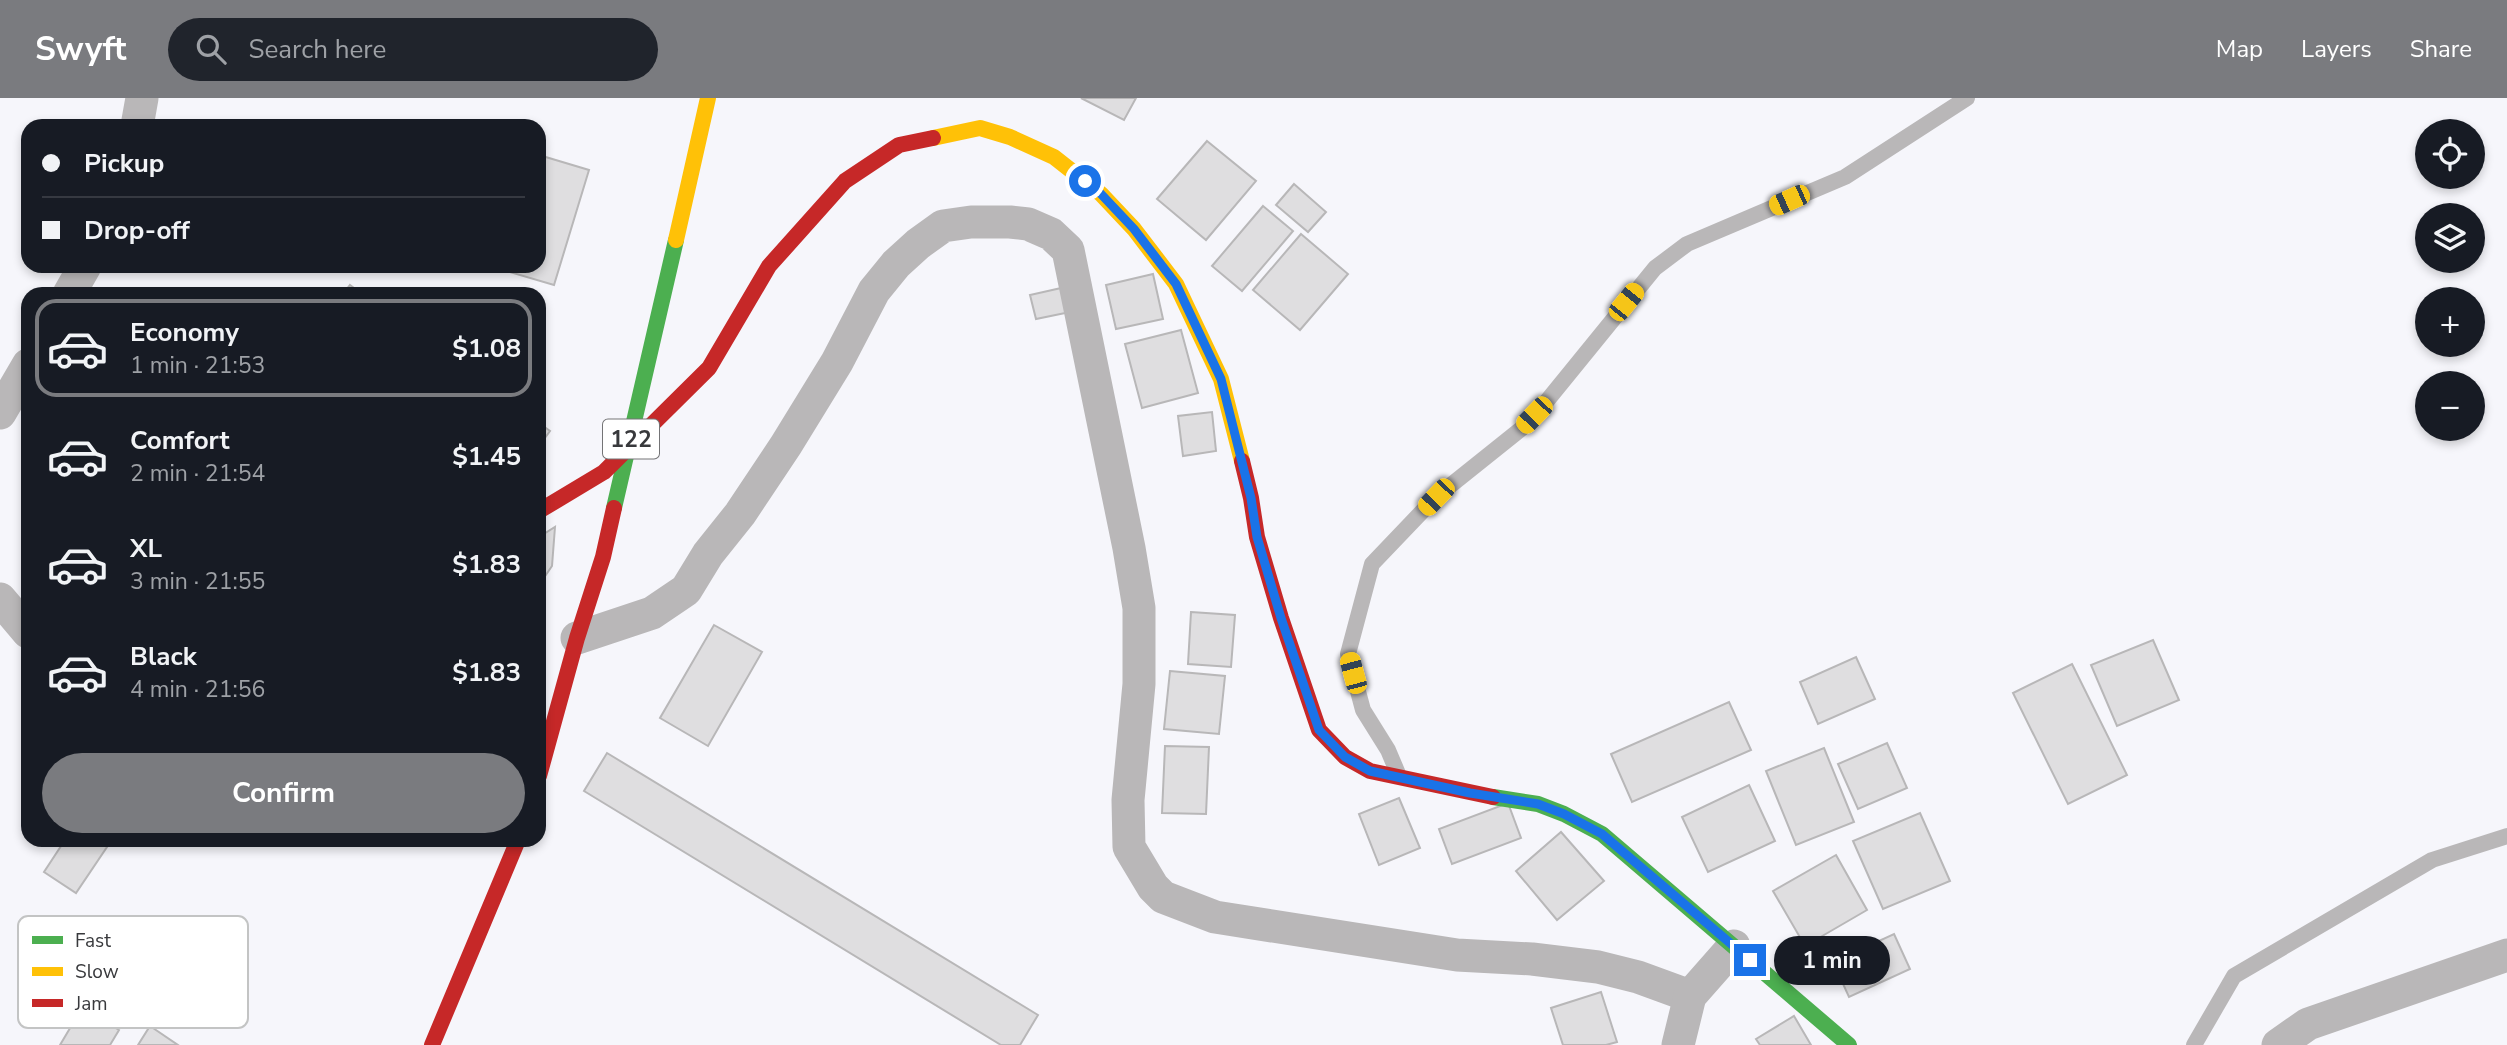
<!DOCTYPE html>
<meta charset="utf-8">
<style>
body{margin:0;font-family:"Nunito Sans",sans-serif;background:#20242c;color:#f1f3f6;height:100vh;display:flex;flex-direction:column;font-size:26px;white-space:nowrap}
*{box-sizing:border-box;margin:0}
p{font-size:23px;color:#9ea1a6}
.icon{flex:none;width:38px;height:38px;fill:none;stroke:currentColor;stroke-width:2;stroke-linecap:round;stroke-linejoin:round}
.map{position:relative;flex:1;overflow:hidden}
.drawer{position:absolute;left:21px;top:189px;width:525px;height:560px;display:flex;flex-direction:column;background:#171b24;border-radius:21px;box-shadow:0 4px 10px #0003}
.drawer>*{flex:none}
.top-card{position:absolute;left:21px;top:21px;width:525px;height:154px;border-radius:21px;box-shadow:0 4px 10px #0003;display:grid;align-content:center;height:154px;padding:0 21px;background:#171b24}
.buttons{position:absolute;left:2415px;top:21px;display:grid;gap:14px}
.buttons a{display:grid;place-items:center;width:70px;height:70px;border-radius:50%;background:#171b24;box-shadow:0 4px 10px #0003;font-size:35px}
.end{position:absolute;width:32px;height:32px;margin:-16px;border:9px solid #1a73e8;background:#fff;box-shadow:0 0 0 4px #fff}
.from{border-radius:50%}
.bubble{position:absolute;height:49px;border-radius:24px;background:#171b24;box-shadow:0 4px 10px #0003;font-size:23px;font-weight:700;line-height:49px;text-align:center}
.car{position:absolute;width:21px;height:42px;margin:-21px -10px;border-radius:9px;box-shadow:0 0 5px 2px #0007;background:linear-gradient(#f5c518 24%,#345 0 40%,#f5c518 0 76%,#345 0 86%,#f5c518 0)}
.top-card b{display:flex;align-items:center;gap:24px;height:66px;font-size:26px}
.top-card b+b{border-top:2px solid #363941}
.top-card i{width:18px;height:18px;background:#f1f3f6}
ul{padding:12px 0 0;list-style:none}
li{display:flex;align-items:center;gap:21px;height:98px;margin:0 14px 10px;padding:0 7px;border:4px solid transparent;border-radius:21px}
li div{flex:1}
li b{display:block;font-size:26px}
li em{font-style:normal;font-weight:700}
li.current{border-color:#7a7b7f}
li>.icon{width:63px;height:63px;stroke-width:1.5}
.cta{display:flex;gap:14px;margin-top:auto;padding:14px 21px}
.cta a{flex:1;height:80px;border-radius:42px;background:#7a7b7f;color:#fff;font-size:28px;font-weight:700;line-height:80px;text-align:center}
header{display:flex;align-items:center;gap:42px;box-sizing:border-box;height:98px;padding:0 35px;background:#7a7b7f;color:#fff}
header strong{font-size:33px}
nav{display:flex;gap:38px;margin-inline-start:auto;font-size:24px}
.search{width:490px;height:63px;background:#20242c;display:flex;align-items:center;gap:18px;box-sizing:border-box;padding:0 24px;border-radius:38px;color:#9ea1a6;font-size:26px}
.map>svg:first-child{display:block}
</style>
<header>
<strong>Swyft</strong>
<div class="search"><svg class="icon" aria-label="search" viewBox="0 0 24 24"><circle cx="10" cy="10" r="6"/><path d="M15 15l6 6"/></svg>Search here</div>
<nav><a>Map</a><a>Layers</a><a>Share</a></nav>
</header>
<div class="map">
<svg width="2507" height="947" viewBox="0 0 2507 947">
<rect width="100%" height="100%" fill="#f6f6fb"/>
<g fill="#dfdee0" stroke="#b8b7b8" stroke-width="2">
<path d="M 1081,0 L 1136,0 L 1124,22 Z"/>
<path d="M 1207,43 L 1256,83 L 1206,142 L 1157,101 Z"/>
<path d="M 539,57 L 589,72 L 554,187 L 489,168 L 539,168 Z"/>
<path d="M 1294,86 L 1326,114 L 1308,134 L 1276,107 Z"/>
<path d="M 1263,108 L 1293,133 L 1242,193 L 1212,168 Z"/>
<path d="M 1301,136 L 1348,176 L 1300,232 L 1253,192 Z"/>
<path d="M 1153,176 L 1163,221 L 1116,231 L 1106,187 Z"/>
<path d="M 350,187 L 362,196 L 343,196 Z"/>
<path d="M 1070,188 L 1075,213 L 1036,221 L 1030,197 Z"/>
<path d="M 1181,232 L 1198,295 L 1142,310 L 1125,246 Z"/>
<path d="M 1212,314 L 1216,353 L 1183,358 L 1178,318 Z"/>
<path d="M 539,325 L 550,333 L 539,348 Z"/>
<path d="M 555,429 L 552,468 L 539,487 L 539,439 Z"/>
<path d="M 1191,514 L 1235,517 L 1231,569 L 1188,566 Z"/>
<path d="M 714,527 L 762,554 L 708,648 L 660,620 Z"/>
<path d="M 2153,542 L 2179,602 L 2117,628 L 2091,567 Z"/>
<path d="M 1856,559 L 1875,601 L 1818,626 L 1800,584 Z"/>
<path d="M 2072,566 L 2127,677 L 2068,706 L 2013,595 Z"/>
<path d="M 1170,573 L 1225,578 L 1219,636 L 1164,631 Z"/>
<path d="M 1729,604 L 1751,652 L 1632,704 L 1611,656 Z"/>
<path d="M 1887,645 L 1907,690 L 1858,711 L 1838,666 Z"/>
<path d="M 1165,648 L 1209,649 L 1206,716 L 1162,715 Z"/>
<path d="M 1824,650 L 1854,724 L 1796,747 L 1766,673 Z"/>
<path d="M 607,655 L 1038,917 L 1020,947 L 1001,947 L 584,693 Z"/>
<path d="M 1749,687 L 1775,743 L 1708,774 L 1682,719 Z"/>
<path d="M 1399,700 L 1420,750 L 1379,767 L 1359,716 Z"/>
<path d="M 1508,705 L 1521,740 L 1452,766 L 1439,731 Z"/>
<path d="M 1920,715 L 1950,783 L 1883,811 L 1853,743 Z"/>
<path d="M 1561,734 L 1604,783 L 1557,822 L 1516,773 Z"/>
<path d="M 65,742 L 103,742 L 109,746 L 76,795 L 44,774 Z"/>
<path d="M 1836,757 L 1867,812 L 1805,848 L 1773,793 Z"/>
<path d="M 1894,836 L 1910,871 L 1849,899 L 1833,864 Z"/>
<path d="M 1601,894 L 1617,944 L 1606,947 L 1563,947 L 1551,910 Z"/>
<path d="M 82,910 L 119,932 L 110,947 L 60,947 Z"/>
<path d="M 1794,918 L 1811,947 L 1760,947 L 1756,941 Z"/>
<path d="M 150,928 L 178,947 L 138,947 Z"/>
</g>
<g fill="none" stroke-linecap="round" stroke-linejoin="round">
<g stroke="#b9b7b8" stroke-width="16">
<path d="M 1399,678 L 1388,652 L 1363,612 L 1348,556 L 1372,466 L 1436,399 L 1521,331 L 1546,304 L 1655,170 L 1687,146 L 1845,79 L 1967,0"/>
<path d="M 2194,947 L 2234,878 L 2432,762 L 2507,738"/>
</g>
<g stroke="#b9b7b8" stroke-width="33">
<path d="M 137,28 L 142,0"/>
<path d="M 69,196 L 85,168"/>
<path d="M 0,315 L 28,267"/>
<path d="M 0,501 L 28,534"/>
<path d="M 577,540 L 652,515 L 686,492 L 708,456 L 740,416 L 786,347 L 837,264 L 874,193 L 896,166 L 918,146 L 943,128 L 971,124 L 1010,124 L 1028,126 L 1051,136 L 1068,152 L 1129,450 L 1139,510 L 1139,586 L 1128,702 L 1129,749 L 1153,789 L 1163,799 L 1215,819 L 1457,857 L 1532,861 L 1598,869 L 1638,879 L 1690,898"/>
<path d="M 1678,947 L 1690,898 L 1734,848"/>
<path d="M 2278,947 L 2308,926 L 2507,857"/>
</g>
<g stroke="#4caf50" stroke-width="16">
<path d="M 614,410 L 676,142"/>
<path d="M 1493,699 L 1538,706 L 1564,716 L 1602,736 L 1849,947"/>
</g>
<g stroke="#ffc107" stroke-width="16">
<path d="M 933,40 L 980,30 L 1010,39 L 1054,59 L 1101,96 L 1134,131 L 1176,186 L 1221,281 L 1242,363"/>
<path d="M 676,142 L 708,0"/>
</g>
<g stroke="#c62828" stroke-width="16">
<path d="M 1242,363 L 1251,400 L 1257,439 L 1281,520 L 1319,632 L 1345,659 L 1370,673 L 1493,699"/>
<path d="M 539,413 L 604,374 L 709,270 L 769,168 L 845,83 L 899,47 L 933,40"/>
<path d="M 539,678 L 577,540 L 603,459 L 614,410"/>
<path d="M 432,947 L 518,742"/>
</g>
</g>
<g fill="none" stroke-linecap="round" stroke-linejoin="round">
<path stroke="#1a73e8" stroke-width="9" d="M 1085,83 L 1101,96 L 1134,131 L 1176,186 L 1221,281 L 1251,400 L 1257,439 L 1281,520 L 1319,632 L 1345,659 L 1370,673 L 1470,695 L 1538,706 L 1564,716 L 1602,736 L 1750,862"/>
</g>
<g text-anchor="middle" stroke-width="7" stroke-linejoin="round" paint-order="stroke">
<rect fill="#fff" stroke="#747476" stroke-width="2" x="603" y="321.5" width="56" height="39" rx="5"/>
<g font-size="23" font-weight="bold" fill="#38393c">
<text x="631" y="349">122</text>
</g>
</g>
<rect x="18" y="818" width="230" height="112" rx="10" fill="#fff" stroke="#c3c4c4" stroke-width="2"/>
<rect x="32" y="838" width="31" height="8" fill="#4caf50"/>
<rect x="32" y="869" width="31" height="9" fill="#ffc107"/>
<rect x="32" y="901" width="31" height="8" fill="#c62828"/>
<g font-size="19" fill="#38393c">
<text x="75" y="849">Fast</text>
<text x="75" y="880">Slow</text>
<text x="75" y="912">Jam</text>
</g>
</svg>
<div class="buttons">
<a><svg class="icon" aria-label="locate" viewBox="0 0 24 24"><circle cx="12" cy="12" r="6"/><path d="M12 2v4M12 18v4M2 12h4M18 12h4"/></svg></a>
<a><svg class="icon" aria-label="layers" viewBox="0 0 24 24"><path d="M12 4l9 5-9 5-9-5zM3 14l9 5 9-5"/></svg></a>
<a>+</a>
<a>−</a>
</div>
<i class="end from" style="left:1085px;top:83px"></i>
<i class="end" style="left:1750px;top:862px"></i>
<div class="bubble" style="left:1774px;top:838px;width:116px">1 min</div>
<i class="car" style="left:1789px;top:102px;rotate:246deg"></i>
<i class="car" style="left:1626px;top:204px;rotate:39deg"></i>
<i class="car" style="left:1534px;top:317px;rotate:224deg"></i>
<i class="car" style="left:1436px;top:399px;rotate:224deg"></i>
<i class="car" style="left:1353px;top:575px;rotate:345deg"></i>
<div class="top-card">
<b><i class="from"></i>Pickup</b>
<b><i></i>Drop-off</b>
</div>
<section class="drawer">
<ul>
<li class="current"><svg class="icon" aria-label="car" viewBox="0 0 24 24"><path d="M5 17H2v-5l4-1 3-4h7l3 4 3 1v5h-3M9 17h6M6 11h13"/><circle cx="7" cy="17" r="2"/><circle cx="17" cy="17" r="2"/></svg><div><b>Economy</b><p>1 min · 21:53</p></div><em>$1.08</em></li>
<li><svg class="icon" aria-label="car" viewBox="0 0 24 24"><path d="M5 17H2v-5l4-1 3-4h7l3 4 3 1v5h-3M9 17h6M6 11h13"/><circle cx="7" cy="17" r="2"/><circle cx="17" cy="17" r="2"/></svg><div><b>Comfort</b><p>2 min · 21:54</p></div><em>$1.45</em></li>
<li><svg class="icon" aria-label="car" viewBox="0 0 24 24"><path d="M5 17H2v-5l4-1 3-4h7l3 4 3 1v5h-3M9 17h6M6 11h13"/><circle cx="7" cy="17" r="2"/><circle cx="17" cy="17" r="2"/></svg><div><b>XL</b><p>3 min · 21:55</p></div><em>$1.83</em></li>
<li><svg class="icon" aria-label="car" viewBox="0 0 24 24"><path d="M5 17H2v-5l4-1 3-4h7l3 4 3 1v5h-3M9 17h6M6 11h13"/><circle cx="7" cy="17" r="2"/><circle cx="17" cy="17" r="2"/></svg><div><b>Black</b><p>4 min · 21:56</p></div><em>$1.83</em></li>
</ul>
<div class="cta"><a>Confirm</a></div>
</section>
</div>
